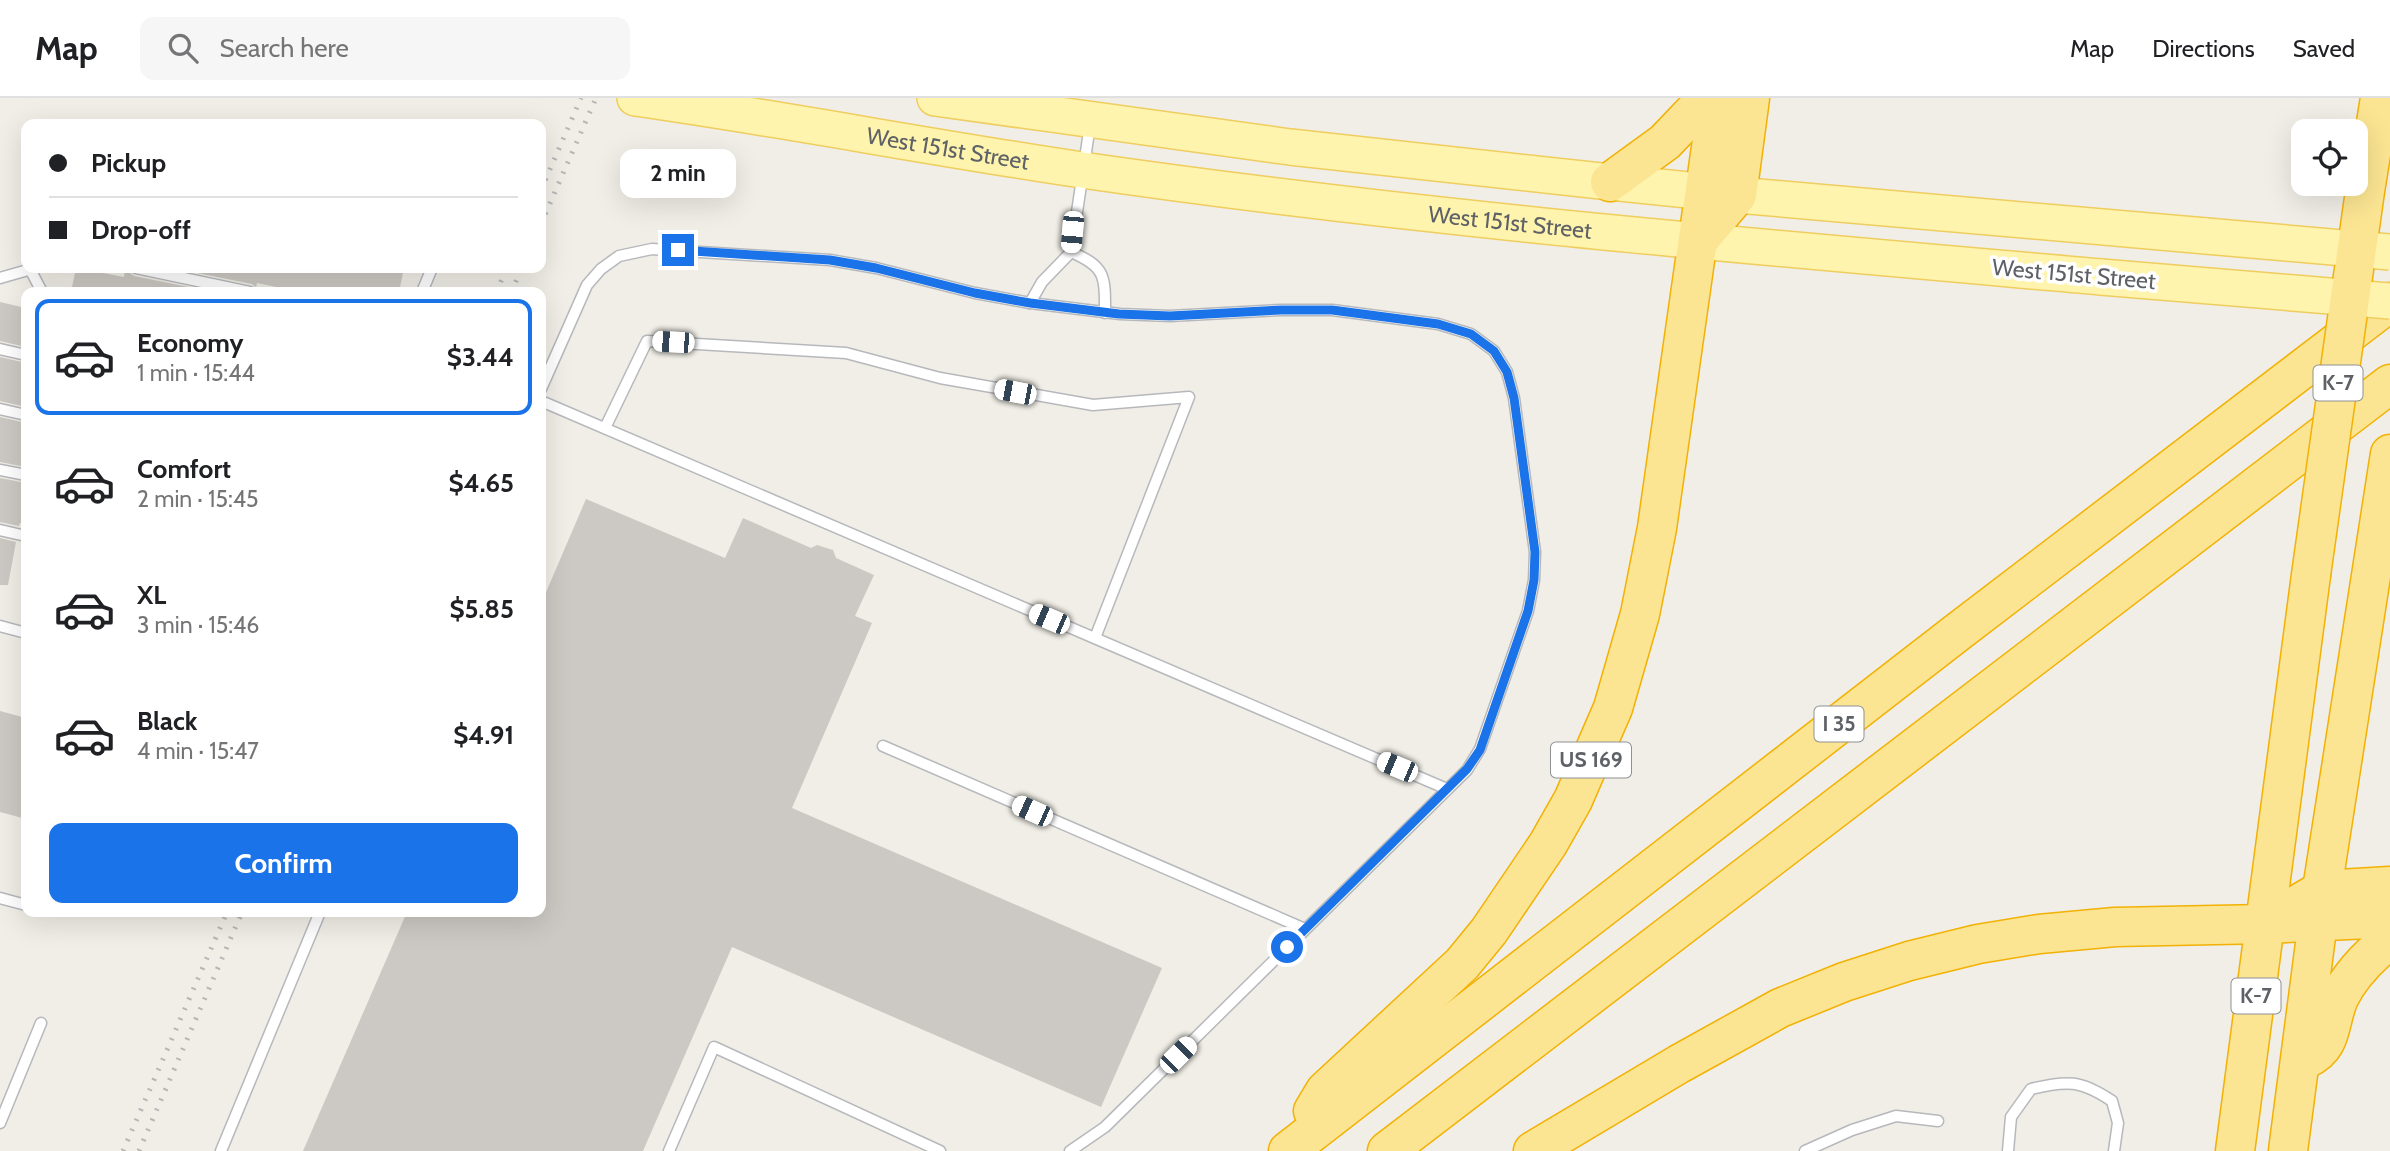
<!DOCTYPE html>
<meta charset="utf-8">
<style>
body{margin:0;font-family:Cabin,sans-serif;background:#f6f6f6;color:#202124;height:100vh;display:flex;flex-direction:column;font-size:26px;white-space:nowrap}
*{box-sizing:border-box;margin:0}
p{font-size:23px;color:#757577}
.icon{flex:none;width:38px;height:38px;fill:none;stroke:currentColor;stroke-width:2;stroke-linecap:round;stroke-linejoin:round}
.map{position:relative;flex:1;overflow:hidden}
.panel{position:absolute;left:21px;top:189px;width:525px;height:630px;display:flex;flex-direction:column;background:#fff;border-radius:14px;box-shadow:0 7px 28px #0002}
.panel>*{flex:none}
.top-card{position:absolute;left:21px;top:21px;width:525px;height:154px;border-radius:14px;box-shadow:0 7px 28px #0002;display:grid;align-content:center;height:154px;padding:0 28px;background:#fff}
.fabs{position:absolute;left:2291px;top:21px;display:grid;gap:14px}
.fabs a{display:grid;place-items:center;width:77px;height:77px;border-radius:14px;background:#fff;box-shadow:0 7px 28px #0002;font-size:35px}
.end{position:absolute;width:32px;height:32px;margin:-16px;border:9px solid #1a73e8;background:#fff;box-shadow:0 0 0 4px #fff}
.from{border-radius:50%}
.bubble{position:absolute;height:49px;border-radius:14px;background:#fff;box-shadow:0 7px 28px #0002;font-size:23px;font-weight:800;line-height:49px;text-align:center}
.car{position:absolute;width:21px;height:42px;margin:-21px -10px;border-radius:9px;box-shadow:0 0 5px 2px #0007;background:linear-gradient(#fff 24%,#345 0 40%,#fff 0 76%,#345 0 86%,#fff 0)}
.top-card b{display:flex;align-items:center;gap:24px;height:66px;font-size:26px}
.top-card b+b{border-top:2px solid #e0e0e0}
.top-card i{width:18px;height:18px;background:#202124}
ul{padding:12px 0 0;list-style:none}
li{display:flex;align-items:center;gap:21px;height:116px;margin:0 14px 10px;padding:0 14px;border:4px solid transparent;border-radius:14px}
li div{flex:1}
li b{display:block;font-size:26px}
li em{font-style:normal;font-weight:800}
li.on{border-color:#1a73e8}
li>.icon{width:63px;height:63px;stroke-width:1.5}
.button{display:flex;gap:14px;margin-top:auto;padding:14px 28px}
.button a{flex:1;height:80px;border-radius:14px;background:#1a73e8;color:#fff;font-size:28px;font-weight:800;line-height:80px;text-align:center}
header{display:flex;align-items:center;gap:42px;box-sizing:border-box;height:98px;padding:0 35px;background:#fff;border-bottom:2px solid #e0e0e0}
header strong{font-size:33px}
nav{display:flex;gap:38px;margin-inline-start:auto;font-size:24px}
.search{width:490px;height:63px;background:#f6f6f6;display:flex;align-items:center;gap:18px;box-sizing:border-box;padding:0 24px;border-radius:14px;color:#757577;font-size:26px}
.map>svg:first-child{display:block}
</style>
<header>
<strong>Map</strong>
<div class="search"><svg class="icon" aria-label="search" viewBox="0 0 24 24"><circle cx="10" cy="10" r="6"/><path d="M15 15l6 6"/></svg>Search here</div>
<nav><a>Map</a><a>Directions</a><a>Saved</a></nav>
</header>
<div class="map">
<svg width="2390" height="1053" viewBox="0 0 2390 1053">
<rect width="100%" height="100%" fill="#f0eee6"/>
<g fill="#ccc8c3">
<path d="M 76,170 L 124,179 L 125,170 L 128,170 L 130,175 L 134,178 L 213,194 L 71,194 Z"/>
<path d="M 173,170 L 404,170 L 399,194 L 301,194 L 257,185 L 256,189 L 252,186 Z"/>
<path d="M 0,204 L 26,210 L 26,249 L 0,243 Z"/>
<path d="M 0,259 L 26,265 L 26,309 L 0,303 Z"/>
<path d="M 0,319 L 26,325 L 26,369 L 0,364 Z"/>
<path d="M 0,380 L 26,385 L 26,427 L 20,425 L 19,428 L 0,424 Z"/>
<path d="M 586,401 L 725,460 L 743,420 L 811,450 L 817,447 L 833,452 L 836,460 L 874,477 L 855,518 L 872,525 L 792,710 L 1162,870 L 1101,1009 L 732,849 L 643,1053 L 303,1053 L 407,814 L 541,814 L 541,506 Z"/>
<path d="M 0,440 L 16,444 L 8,487 L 0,487 Z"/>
<path d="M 0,613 L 26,620 L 26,721 L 0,714 Z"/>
</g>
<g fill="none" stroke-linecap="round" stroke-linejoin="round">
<g stroke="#b6b8bc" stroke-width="13">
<g id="lane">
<path d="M 1071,154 C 1106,169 1105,178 1105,215"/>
<path d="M 136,170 L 250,194"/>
<path d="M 30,171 L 42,194"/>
<path d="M 0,180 L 35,170"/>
<path d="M 422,194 L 432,170"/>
<path d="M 1030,205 L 1042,184 L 1071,154 L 1090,27"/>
<path d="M 0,251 L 26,257"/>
<path d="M 541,291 L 587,187 L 601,171 L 619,158 L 652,151 L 830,162 L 876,170 L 975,195 L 1030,205 L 1120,216 L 1170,218 L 1281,212 L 1332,212 L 1438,226 L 1471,236 L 1494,253 L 1507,274 L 1514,300 L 1535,454 L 1534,482 L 1528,513 L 1480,651 L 1467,672 L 1105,1029 L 1070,1053"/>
<path d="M 541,303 L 1447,691"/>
<path d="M 0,311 L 26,317"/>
<path d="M 605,330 L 647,243 L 846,255 L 940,280 L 1093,307 L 1189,299 L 1095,540"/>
<path d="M 0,372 L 26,377"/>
<path d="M 0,432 L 26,438"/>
<path d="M 0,528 L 26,535"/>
<path d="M 883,648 L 1305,831"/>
<path d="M 0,800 L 26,807"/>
<path d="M 0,1025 L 41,925"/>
<path d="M 221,1053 L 320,814"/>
<path d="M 669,1053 L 714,949 L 940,1053"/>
<path d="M 1805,1053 L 1852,1032 L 1896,1018 L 1938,1023"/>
<path d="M 2008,1053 L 2011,1019 L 2031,991 C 2067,982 2081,982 2112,1003 L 2118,1025 L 2114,1053"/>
</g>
</g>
<g stroke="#efcd5f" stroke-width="38">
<g id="primary">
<path id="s1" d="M 635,0 C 784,21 933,50 1082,72 C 1420,121 1761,149 2101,179"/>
<path d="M 935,0 L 1290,49 L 1610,84 L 1737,97 L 2206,138"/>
</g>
</g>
<g stroke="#f2b104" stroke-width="41">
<g id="highway">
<path d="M 1610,84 L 1665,44 L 1707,0"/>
<path d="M 2365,93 L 2380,0"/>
<path d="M 1698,143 L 1737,97 L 1750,0"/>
<path d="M 2300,805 L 2322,792 L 2390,788"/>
<path d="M 2306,961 C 2334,948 2328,925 2339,900 C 2350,877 2370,857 2390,841"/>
<path d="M 1313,1013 L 1325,993 L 1462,866 L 1489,833 L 1548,746 L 1573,702 L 1613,610 L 1640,516 L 1657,430 L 1718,0"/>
<path d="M 1288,1053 L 1959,533 L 2390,204"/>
<path d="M 1387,1053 L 2390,286"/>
<path d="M 1533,1053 L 1679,966 L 1780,910 L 1844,884 L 1909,863 L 1978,846 L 2039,836 L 2115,829 L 2265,826 L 2390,820"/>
<path d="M 2235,1053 L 2311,477"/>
<path d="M 2288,1053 L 2322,792 L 2390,356"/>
</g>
</g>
<use href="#lane" stroke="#fff" stroke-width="10"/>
<use href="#primary" stroke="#fef4ad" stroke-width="35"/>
<use href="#highway" stroke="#fbe592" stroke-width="38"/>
<g stroke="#b6b7b7" stroke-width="5" stroke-dasharray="2 9" stroke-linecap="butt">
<path d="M 541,92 L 581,0"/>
<path d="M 541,126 L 596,0"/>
<path d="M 496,194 L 507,170"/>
<path d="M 511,194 L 522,170"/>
<path d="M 123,1053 L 227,814"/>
<path d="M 139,1053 L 242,814"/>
</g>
<g stroke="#efcd5f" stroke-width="38" stroke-linecap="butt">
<g id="primary-bridge">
<path d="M 2206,138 L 2390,154"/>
<path d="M 2101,179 L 2390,203"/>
</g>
</g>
<g stroke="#f2b104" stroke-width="41" stroke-linecap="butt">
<path id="highway-bridge" d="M 2311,477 L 2365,93"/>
</g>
<use href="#primary-bridge" stroke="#fef4ad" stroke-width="35"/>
<use href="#highway-bridge" stroke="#fbe592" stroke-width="38"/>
</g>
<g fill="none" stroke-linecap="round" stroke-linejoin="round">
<path stroke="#1a73e8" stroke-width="9" d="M 678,152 L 830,162 L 876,170 L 975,195 L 1030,205 L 1119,216 L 1170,218 L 1281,212 L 1332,212 L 1438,226 L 1471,236 L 1494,253 L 1507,274 L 1514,300 L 1535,454 L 1534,482 L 1528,513 L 1480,652 L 1467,671 L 1287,849"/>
</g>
<g text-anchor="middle" stroke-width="7" stroke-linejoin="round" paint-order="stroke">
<g fill="#fff" stroke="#8e9094" stroke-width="2">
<rect x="2313.5" y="267.5" width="49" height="35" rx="5"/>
<rect x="1814.5" y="608.5" width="49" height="35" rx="5"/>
<rect x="1551" y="644.5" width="80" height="35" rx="5"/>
<rect x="2231.5" y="880.5" width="49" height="35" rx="5"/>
</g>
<g font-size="21" font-weight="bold" fill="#5e6166">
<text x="2338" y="292">K-7</text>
<text x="1839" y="633">I 35</text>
<text x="1591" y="669">US 169</text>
<text x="2256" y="905">K-7</text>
</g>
<g font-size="23" fill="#5e6166" stroke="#fff">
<text dy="8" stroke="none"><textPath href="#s1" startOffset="317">West 151st Street</textPath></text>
<text dy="8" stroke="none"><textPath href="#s1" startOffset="884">West 151st Street</textPath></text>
<text transform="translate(2074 176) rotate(5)" y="8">West 151st Street</text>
</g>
</g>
</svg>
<div class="fabs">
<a><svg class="icon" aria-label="locate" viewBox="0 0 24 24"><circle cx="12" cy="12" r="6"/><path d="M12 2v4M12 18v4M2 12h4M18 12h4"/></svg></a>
</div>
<i class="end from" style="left:1287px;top:849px"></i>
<i class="end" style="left:678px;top:152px"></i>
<div class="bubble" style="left:620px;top:51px;width:116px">2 min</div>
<i class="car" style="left:1072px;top:134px;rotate:185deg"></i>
<i class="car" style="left:673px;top:244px;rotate:273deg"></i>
<i class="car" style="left:1015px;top:294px;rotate:281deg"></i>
<i class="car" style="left:1049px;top:521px;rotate:293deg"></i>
<i class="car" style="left:1397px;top:669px;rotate:293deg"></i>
<i class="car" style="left:1032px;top:713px;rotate:294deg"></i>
<i class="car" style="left:1178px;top:957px;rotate:45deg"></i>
<div class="top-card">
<b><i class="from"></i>Pickup</b>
<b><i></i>Drop-off</b>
</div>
<section class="panel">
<ul>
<li class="on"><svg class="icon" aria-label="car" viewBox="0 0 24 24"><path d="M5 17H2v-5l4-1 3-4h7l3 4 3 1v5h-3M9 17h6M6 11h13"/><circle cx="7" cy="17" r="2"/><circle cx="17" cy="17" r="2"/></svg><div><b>Economy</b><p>1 min · 15:44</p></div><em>$3.44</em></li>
<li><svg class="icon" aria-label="car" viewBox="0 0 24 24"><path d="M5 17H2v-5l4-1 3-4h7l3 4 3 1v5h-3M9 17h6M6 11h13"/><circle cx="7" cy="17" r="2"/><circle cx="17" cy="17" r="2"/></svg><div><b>Comfort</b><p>2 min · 15:45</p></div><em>$4.65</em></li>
<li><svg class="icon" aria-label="car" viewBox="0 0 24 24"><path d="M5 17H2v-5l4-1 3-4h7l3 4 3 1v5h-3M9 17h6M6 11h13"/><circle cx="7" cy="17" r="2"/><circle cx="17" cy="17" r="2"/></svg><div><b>XL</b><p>3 min · 15:46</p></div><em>$5.85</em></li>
<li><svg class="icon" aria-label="car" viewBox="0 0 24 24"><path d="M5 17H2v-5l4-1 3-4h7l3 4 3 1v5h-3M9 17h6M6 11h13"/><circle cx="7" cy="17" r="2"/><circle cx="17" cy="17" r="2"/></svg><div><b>Black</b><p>4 min · 15:47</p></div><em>$4.91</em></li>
</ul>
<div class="button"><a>Confirm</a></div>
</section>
</div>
